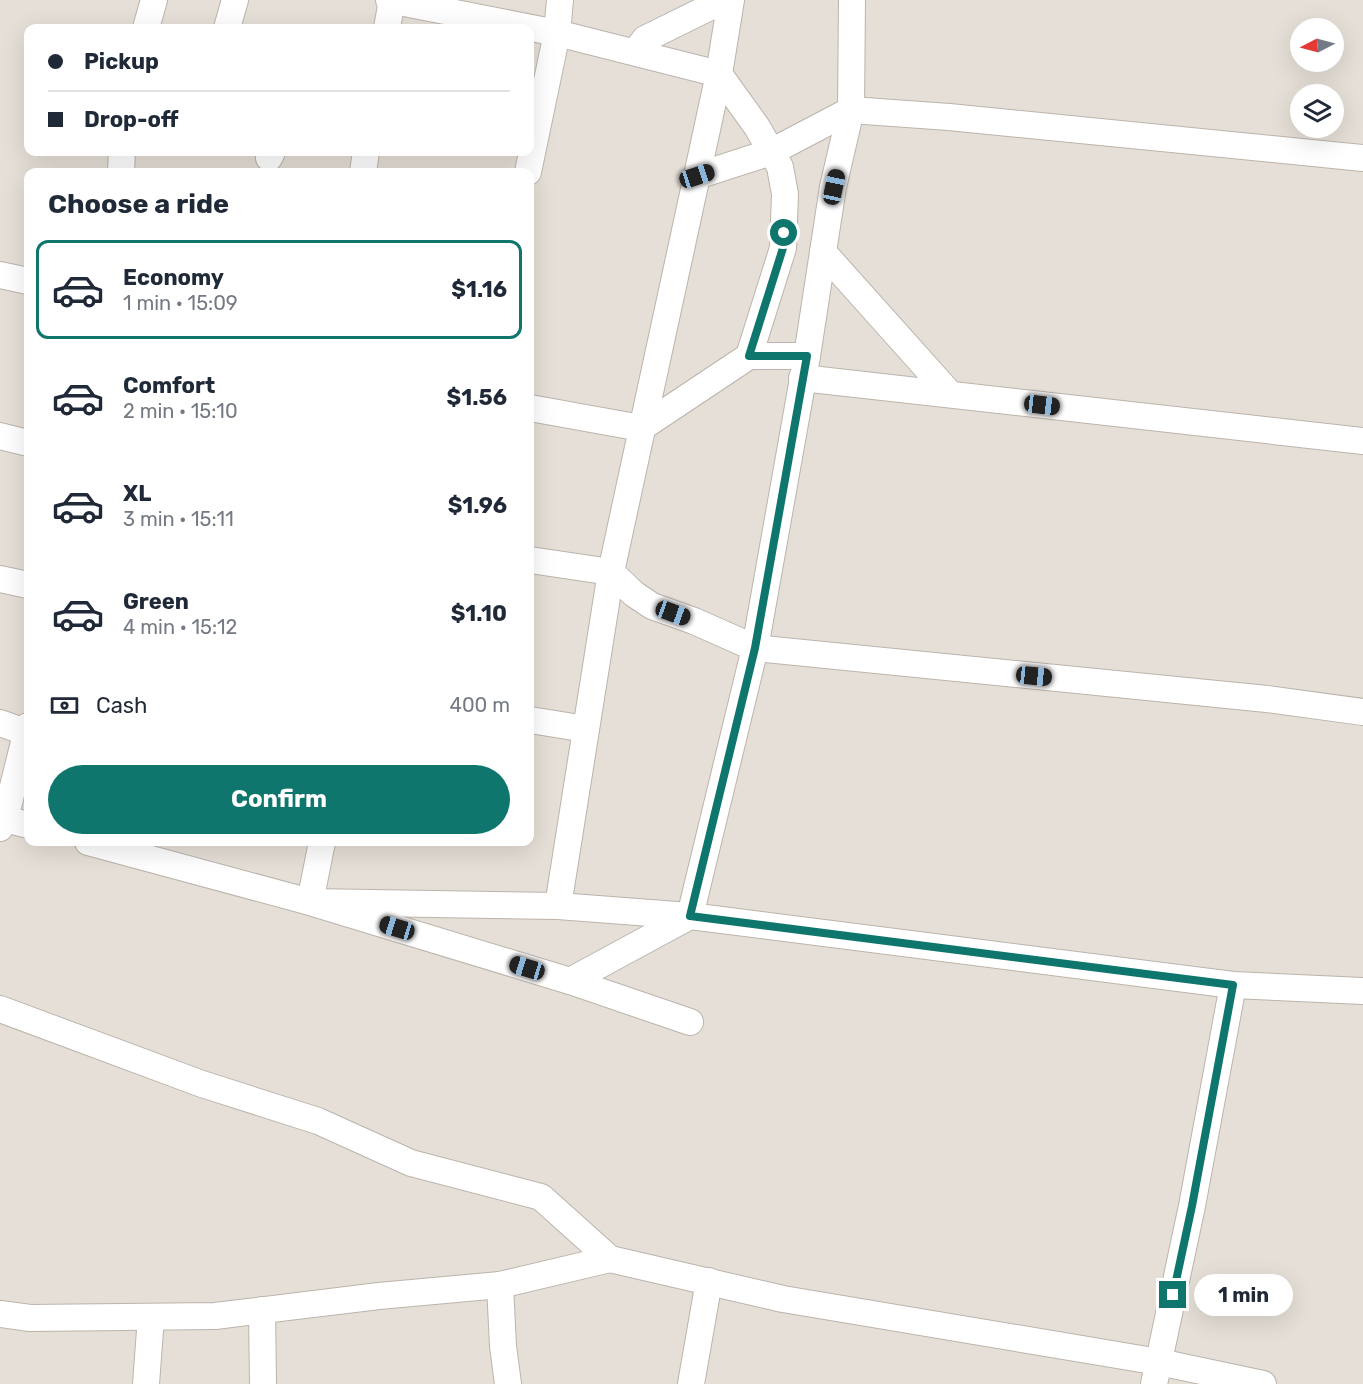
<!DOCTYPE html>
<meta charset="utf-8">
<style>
body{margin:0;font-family:Rubik,sans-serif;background:#f6f6f7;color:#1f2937;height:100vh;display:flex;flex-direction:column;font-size:22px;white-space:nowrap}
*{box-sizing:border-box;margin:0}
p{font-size:20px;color:#747a83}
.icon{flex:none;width:33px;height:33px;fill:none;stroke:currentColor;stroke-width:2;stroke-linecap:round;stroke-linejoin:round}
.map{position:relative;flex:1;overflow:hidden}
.panel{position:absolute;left:24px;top:168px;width:510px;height:678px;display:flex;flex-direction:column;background:#fff;border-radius:12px;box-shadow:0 6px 24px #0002}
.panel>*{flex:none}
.hud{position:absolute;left:24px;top:24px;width:510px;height:132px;border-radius:12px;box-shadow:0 6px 24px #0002;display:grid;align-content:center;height:132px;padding:0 24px;background:#fff}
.needle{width:39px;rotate:264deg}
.controls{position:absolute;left:1290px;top:18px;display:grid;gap:12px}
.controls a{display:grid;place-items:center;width:54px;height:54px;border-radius:50%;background:#fff;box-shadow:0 6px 24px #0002;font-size:30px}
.end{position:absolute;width:27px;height:27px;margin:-14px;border:8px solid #0f766e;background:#fff;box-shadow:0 0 0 3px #fff}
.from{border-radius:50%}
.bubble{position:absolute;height:42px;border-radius:21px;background:#fff;box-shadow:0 6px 24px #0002;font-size:20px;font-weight:700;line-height:42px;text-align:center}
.car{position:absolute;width:18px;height:36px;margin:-18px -9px;border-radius:8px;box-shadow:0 0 4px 2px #0007;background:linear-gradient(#222 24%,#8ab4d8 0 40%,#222 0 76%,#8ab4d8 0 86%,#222 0)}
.hud b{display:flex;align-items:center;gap:21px;height:57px;font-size:22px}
.hud b+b{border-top:2px solid #e0e1e3}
.hud i{width:15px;height:15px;background:#1f2937}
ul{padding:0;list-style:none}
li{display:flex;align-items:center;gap:18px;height:99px;margin:0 12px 9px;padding:0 12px;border:3px solid transparent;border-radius:12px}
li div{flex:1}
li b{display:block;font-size:22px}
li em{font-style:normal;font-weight:700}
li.on{border-color:#0f766e}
li>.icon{width:54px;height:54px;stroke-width:1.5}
h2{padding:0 24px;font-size:27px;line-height:72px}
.pay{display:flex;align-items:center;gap:15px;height:66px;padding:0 24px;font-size:22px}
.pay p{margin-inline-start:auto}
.action{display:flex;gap:12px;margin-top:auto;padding:12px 24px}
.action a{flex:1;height:69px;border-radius:36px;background:#0f766e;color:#fff;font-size:24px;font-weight:700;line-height:69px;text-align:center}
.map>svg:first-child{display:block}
</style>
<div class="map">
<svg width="1363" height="1384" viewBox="0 0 1363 1384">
<rect width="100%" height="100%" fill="#f2eee8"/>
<path fill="#e5dfd7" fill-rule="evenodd" d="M 0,0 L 1363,0 L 1363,1384 L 0,1384 ZM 28,28 L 530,28 L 530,152 L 28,152 ZM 1300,28 L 1334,28 L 1334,62 L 1300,62 ZM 1300,94 L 1334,94 L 1334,128 L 1300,128 ZM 28,172 L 530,172 L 530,842 L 28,842 Z"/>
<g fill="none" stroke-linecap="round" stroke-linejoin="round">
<g stroke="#bcb4ac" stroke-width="28">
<g id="street">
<path d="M 389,0 L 557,33 L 719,74 L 757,127 L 780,167 L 785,194 L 783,248 L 749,356"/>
<path d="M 146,28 L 154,0"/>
<path d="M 227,28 L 235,0"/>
<path d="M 387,28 L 392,0"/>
<path d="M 635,52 L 645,39 L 724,0"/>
<path d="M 269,158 L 272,152"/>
<path d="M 121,172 L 122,152"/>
<path d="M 363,172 L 366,152"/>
<path d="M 528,172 L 557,33 L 560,0"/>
<path d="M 697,176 L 771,152 L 851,110 L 949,117 L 1363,158"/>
<path d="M 823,252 L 950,394"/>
<path d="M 0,275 L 28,281"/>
<path d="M 802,378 L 1363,441"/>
<path d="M 530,408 L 641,428 L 749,356 L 807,356"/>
<path d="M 0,436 L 28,443"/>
<path d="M 530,560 L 611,572 L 634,594 L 652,606 L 694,621 L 755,648 L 1267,699 L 1363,712"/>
<path d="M 0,579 L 28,585"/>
<path d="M 530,720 L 586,729"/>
<path d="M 0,723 L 28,733"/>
<path d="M 5,819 L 28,825"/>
<path d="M 0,828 L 5,819 L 28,726"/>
<path d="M 88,842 L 310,902 L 558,906 L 690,916 L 1233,985 L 1363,991"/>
<path d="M 322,842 L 310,902 L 570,981 L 690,1022"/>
<path d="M 558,906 L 611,572 L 719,74 L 731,0"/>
<path d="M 570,981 L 690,916 L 755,648 L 807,356 L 833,187 L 851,110 L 852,0"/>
<path d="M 0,1009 L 202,1084 L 318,1121 L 411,1163 L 541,1197 L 610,1259 L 783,1299 L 1159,1362 L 1263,1384"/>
<path d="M 500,1285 L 503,1346 L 508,1384"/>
<path d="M 262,1310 L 263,1384"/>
<path d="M 0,1314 L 30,1318 L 215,1316 L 379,1296 L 500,1285 L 610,1259"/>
<path d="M 146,1384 L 151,1317"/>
<path d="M 691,1384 L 709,1281"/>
<path d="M 1154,1384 L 1192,1206 L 1233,985"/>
</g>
</g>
<use href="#street" stroke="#fff" stroke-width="26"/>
</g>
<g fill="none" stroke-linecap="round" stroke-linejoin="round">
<path stroke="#0f766e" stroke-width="8" d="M 784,233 L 783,248 L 749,356 L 807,356 L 755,648 L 690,916 L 1233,985 L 1192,1206 L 1173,1295"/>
</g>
</svg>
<div class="controls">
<a><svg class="needle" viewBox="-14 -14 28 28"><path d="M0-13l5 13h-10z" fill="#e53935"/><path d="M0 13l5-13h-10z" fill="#747a83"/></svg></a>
<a><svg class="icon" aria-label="layers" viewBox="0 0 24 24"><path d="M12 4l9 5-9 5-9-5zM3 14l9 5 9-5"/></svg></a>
</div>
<i class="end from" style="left:784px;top:233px"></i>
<i class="end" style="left:1173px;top:1295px"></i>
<div class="bubble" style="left:1194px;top:1274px;width:99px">1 min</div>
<i class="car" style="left:697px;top:176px;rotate:72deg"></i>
<i class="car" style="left:834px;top:187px;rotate:12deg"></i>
<i class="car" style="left:1042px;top:405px;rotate:97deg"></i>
<i class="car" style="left:673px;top:613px;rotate:110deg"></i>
<i class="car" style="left:1034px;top:676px;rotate:96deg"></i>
<i class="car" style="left:397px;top:928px;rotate:287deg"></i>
<i class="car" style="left:527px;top:968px;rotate:287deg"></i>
<div class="hud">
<b><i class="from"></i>Pickup</b>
<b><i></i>Drop-off</b>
</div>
<section class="panel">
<h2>Choose a ride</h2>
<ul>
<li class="on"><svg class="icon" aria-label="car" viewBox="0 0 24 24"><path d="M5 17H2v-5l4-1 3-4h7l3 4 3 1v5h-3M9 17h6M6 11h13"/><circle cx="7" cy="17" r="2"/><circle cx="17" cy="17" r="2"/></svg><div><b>Economy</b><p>1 min · 15:09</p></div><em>$1.16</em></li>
<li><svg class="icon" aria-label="car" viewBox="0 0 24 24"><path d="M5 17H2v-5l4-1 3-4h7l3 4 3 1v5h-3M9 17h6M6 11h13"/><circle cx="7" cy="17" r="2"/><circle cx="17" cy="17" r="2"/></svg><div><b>Comfort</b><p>2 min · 15:10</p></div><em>$1.56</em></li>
<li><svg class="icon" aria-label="car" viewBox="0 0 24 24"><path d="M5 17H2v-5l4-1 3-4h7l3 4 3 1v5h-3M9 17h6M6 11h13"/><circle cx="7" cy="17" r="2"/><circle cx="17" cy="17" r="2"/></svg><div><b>XL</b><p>3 min · 15:11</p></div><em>$1.96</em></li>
<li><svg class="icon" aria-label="car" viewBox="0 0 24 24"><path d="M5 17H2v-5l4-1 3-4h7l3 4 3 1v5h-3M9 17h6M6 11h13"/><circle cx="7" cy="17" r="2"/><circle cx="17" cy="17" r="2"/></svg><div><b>Green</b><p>4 min · 15:12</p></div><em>$1.10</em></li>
</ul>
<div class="pay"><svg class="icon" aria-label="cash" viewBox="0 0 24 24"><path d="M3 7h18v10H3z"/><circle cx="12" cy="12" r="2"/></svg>Cash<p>400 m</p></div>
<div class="action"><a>Confirm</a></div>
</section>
</div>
